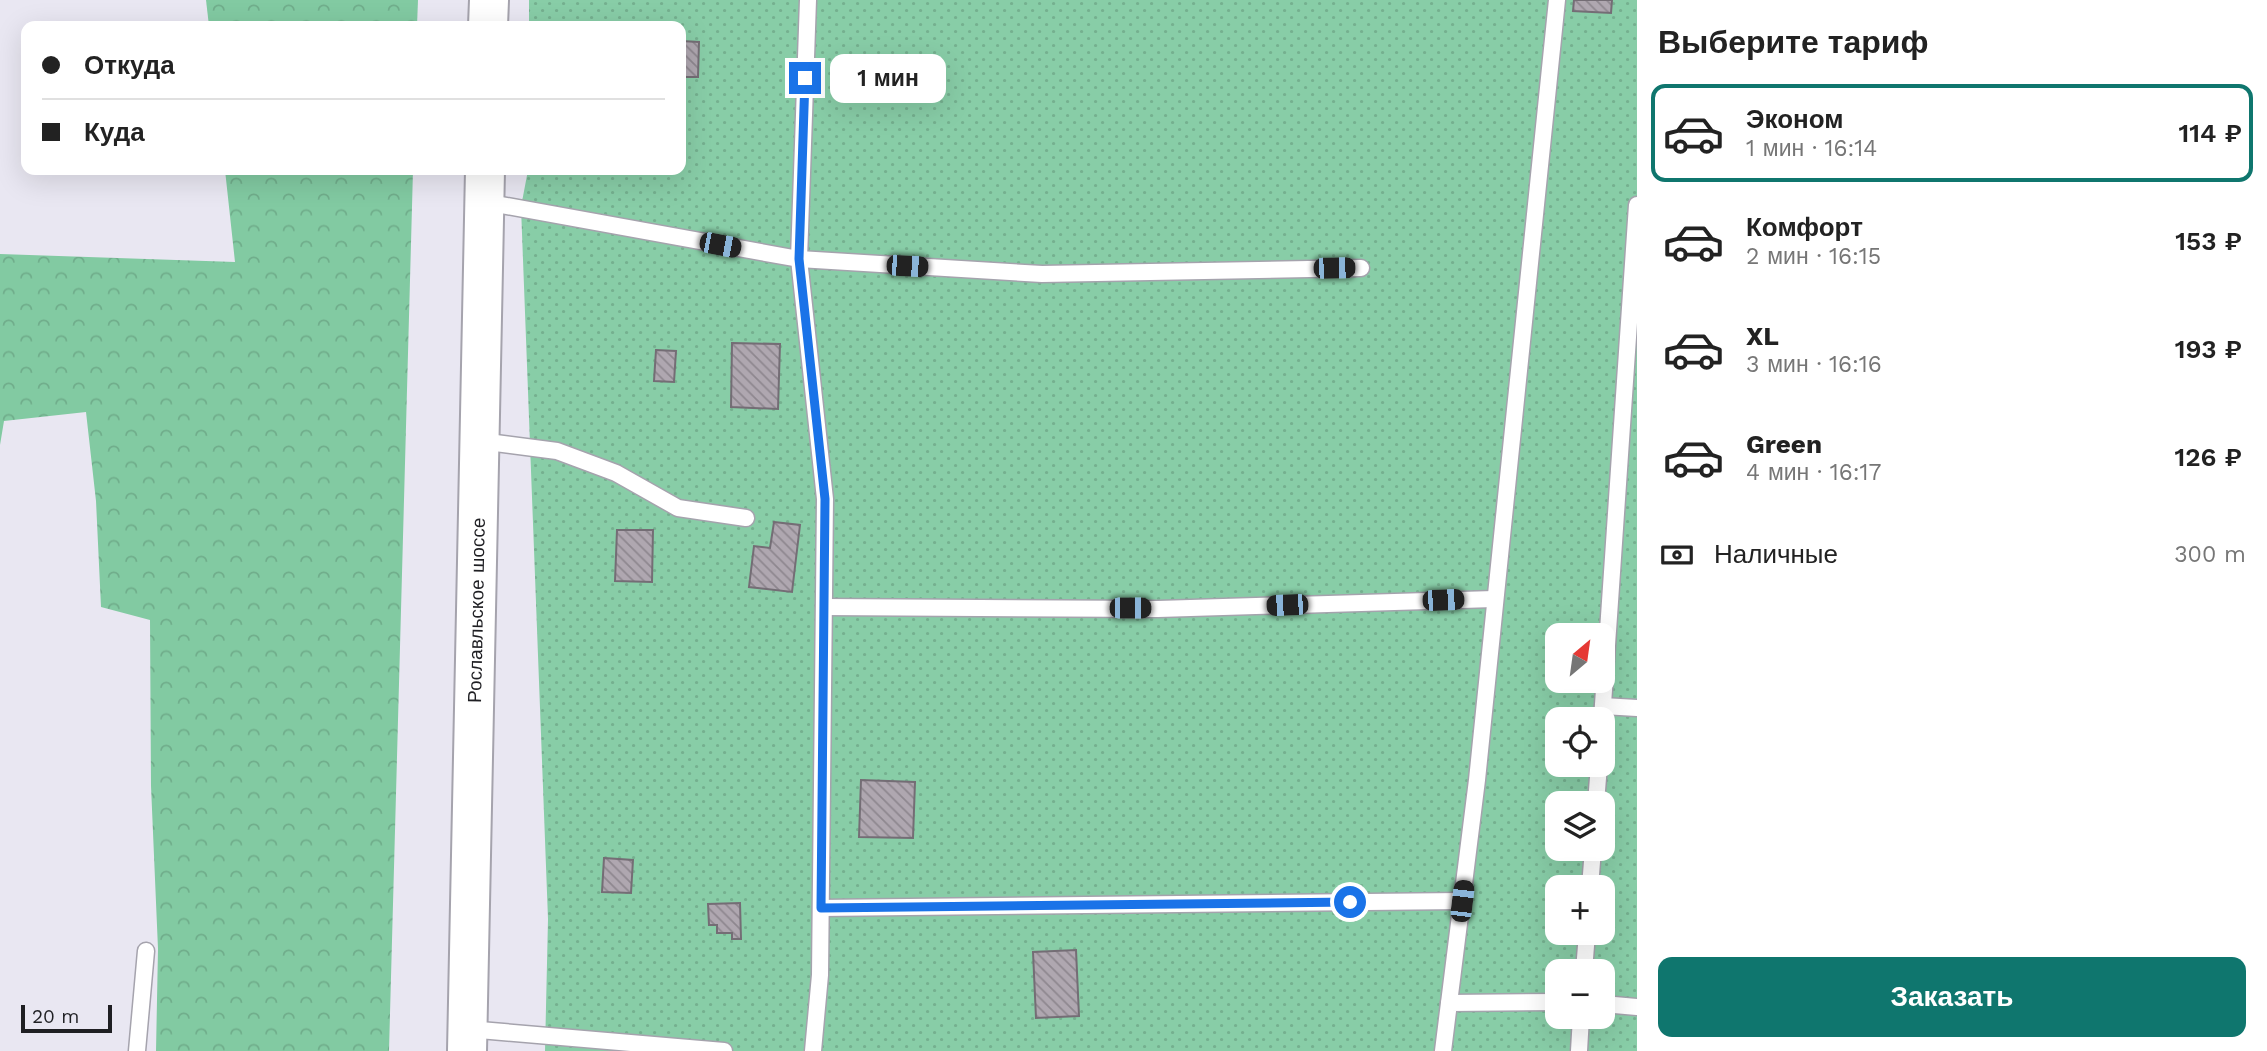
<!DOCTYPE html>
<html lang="ru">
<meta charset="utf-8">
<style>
body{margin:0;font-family:"Work Sans",sans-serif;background:#f2f2f2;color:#222;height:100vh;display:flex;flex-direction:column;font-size:26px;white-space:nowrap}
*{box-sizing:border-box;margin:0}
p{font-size:23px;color:#767676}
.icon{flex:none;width:38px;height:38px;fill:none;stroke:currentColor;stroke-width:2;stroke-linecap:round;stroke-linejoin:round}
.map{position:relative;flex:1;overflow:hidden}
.details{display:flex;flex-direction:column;background:#fff;width:630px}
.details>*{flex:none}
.banner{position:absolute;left:21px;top:21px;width:665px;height:154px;border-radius:14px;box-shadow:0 7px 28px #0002;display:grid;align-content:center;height:154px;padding:0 21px;background:#fff}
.needle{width:46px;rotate:29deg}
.controls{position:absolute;left:1545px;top:623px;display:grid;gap:14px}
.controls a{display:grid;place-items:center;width:70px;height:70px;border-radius:14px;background:#fff;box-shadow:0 7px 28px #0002;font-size:35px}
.scale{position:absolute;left:21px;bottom:18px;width:91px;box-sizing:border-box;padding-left:7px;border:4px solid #1f1f23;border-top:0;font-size:19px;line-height:24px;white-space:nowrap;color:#1f1f23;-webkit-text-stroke:5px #e9e7f2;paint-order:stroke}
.end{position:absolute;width:32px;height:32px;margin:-16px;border:9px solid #1a73e8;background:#fff;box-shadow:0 0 0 4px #fff}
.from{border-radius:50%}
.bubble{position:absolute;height:49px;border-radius:14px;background:#fff;box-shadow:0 7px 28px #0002;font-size:23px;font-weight:600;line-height:49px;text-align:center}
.car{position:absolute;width:21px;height:42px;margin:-21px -10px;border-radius:9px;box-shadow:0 0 5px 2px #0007;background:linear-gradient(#222 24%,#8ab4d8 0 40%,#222 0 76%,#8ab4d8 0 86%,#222 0)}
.banner b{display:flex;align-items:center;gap:24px;height:66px;font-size:26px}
.banner b+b{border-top:2px solid #e0e0e0}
.banner i{width:18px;height:18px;background:#222}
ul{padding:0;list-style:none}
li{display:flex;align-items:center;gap:21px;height:98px;margin:0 14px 10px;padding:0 7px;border:4px solid transparent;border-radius:14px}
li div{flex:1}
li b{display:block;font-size:26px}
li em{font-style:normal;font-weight:600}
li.current{border-color:#0f766e}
li>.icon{width:63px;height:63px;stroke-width:1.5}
h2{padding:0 21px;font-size:32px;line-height:84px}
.pay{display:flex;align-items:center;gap:18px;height:77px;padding:0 21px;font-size:26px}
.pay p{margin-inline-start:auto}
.primary-button{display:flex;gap:14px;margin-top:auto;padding:14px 21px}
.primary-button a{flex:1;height:80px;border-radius:14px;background:#0f766e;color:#fff;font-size:28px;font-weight:600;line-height:80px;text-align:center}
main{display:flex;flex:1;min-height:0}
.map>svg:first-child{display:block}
</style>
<main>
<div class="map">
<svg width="1637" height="1051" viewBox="0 0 1637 1051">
<defs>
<pattern id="green-dots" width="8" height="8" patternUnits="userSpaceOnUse" patternTransform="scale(1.75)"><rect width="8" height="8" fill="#88cda7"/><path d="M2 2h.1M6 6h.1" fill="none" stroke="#75b08f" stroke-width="1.8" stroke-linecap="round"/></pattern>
<pattern id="forest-crowns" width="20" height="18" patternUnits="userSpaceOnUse" patternTransform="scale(1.75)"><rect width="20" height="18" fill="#82caa2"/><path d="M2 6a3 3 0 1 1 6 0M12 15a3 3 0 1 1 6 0" fill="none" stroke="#70ad8b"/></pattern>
<pattern id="building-back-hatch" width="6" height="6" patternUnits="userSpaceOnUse" patternTransform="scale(1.75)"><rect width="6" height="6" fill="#afa7b0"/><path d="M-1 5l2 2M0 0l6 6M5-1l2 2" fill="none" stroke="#8e878f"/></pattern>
</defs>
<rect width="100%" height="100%" fill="#e9e7f2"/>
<path fill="url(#green-dots)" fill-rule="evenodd" d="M 529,0 L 1637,0 L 1637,1051 L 545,1051 L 548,919 L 521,207 L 528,170 L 681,170 L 681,26 L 529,26 ZM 1558,635 L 1603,635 L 1603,681 L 1558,681 ZM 1558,719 L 1603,719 L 1603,765 L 1558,765 ZM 1558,803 L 1603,803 L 1603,849 L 1558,849 ZM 1558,887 L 1603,887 L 1603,933 L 1558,933 ZM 1558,971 L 1603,971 L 1603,1017 L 1558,1017 Z"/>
<g fill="url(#forest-crowns)">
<path d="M 206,0 L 418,0 L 417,26 L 209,26 Z"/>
<path d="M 225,170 L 413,170 L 389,1051 L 156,1051 L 158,949 L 151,786 L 150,620 L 101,607 L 96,501 L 86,412 L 4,421 L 0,445 L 0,254 L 235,262 Z"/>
</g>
<g fill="url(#building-back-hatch)" stroke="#746d75" stroke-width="2">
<path d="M 1574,0 L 1612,0 L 1611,13 L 1573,11 Z"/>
<path d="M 681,41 L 699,42 L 698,77 L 681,77 Z"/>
<path d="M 732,343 L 780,344 L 778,409 L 731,407 Z"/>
<path d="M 656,350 L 676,351 L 674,382 L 654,381 Z"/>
<path d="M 774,522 L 800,525 L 792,592 L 749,587 L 754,546 L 770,548 Z"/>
<path d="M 617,530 L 653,530 L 652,582 L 615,581 Z"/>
<path d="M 861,780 L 915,782 L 913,838 L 859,837 Z"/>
<path d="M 604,858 L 633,860 L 631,893 L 602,892 Z"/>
<path d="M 740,903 L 741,939 L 732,939 L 732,933 L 717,933 L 717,925 L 709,925 L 708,904 Z"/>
<path d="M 1076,950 L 1079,1016 L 1036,1018 L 1033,952 Z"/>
</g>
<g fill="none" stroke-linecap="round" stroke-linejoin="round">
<g stroke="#a5a3ad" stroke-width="19">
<g id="lane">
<path d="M 808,0 L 799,259 L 1042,274 L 1361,268"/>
<path d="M 485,202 L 799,259 L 825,499 L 820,975 L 813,1051"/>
<path d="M 480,441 L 557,451 L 616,473 L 678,508 L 746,518"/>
<path d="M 824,607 L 1158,609 L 1494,599"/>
<path d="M 1603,706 L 1637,708"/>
<path d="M 1602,719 L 1637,205"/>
<path d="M 1596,803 L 1599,765"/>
<path d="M 1590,887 L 1593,849"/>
<path d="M 821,908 L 1462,901"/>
<path d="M 1584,971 L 1587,933"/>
<path d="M 1449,1003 L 1477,780 L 1557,0"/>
<path d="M 1603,1004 L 1637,1007"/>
<path d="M 468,1029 L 724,1051"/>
<path d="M 137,1051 L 146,951"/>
<path d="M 1443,1051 L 1449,1003 L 1558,1002"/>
<path d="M 1579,1051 L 1581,1017"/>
</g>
</g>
<g stroke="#a5a3ad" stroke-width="42">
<g id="primary">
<path d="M 488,26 L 489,0"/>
<path id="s1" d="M 467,1051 L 485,170"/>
</g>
</g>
<use href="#lane" stroke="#fff" stroke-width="16"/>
<use href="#primary" stroke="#fff" stroke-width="38"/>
</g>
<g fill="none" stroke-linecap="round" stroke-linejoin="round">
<path stroke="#1a73e8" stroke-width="9" d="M 805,78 L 799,259 L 825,499 L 821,908 L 1350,902"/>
</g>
<g text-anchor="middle" stroke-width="6" stroke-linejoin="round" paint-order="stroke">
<g font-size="19" fill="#1f1f23" stroke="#e9e7f2">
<text dy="7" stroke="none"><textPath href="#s1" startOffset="441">Рославльское шоссе</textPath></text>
</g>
</g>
</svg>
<div class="controls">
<a><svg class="needle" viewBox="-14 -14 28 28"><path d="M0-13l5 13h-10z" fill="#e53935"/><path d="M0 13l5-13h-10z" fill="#767676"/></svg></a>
<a><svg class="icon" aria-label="locate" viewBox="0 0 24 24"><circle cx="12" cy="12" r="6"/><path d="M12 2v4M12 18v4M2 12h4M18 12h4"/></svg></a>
<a><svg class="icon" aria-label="layers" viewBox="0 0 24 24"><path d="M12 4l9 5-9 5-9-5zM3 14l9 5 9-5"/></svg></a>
<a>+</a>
<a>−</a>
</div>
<div class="scale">20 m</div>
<i class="end from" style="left:1350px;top:902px"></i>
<i class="end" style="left:805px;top:78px"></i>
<div class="bubble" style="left:830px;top:54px;width:116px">1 мин</div>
<i class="car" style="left:720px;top:245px;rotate:101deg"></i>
<i class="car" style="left:907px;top:266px;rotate:93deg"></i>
<i class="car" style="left:1334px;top:268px;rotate:89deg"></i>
<i class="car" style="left:1443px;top:600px;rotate:88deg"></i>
<i class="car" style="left:1287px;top:605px;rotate:268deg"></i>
<i class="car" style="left:1130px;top:608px;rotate:90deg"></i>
<i class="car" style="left:1462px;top:901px;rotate:7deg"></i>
<div class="banner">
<b><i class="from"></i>Откуда</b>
<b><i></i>Куда</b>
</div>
</div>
<section class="details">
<h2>Выберите тариф</h2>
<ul>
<li class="current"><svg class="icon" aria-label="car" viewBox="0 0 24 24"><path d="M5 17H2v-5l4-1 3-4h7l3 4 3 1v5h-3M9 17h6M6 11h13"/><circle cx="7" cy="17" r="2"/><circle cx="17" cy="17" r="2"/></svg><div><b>Эконом</b><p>1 мин · 16:14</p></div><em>114 ₽</em></li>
<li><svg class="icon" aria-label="car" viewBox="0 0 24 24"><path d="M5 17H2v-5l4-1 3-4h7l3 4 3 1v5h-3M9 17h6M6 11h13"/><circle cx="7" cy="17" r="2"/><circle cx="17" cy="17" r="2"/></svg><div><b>Комфорт</b><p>2 мин · 16:15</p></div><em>153 ₽</em></li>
<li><svg class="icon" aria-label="car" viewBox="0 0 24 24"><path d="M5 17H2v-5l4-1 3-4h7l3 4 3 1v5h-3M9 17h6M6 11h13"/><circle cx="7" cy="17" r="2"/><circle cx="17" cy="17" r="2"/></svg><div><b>XL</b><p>3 мин · 16:16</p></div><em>193 ₽</em></li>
<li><svg class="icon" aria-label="car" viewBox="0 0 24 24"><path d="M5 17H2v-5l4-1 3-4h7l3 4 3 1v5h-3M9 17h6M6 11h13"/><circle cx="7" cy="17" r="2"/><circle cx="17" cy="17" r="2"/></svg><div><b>Green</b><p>4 мин · 16:17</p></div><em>126 ₽</em></li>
</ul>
<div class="pay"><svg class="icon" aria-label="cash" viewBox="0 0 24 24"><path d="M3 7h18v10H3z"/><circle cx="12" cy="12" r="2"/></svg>Наличные<p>300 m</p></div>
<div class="primary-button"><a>Заказать</a></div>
</section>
</main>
